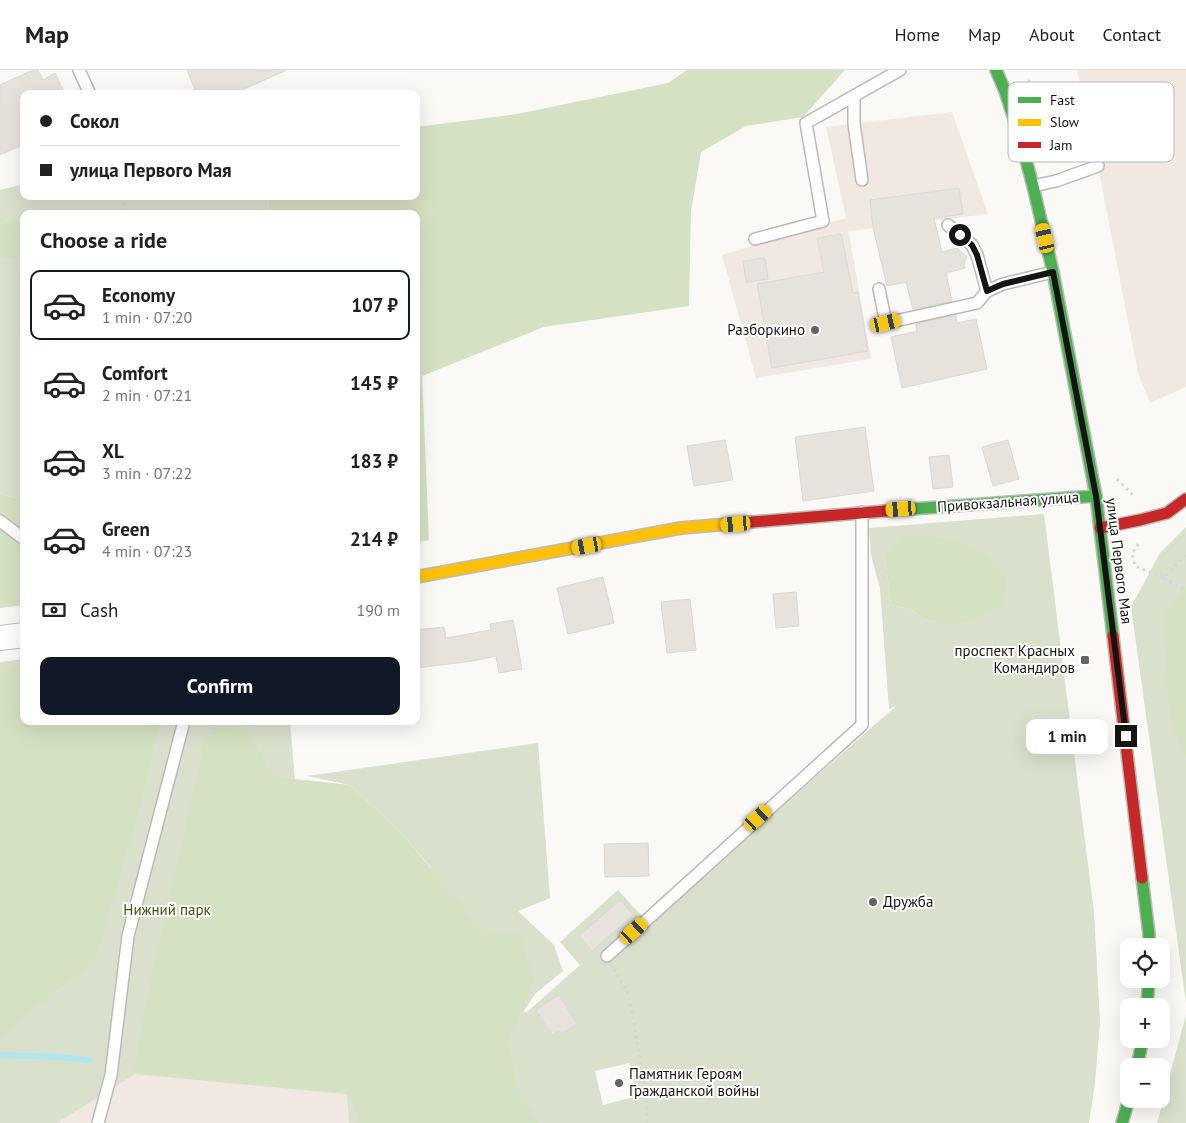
<!DOCTYPE html>
<meta charset="utf-8">
<style>
body{margin:0;font-family:"PT Sans",sans-serif;background:#f6f6f6;color:#202124;height:100vh;display:flex;flex-direction:column;font-size:19px;white-space:nowrap}
*{box-sizing:border-box;margin:0}
p{font-size:16px;color:#757577}
.icon{flex:none;width:28px;height:28px;fill:none;stroke:currentColor;stroke-width:2;stroke-linecap:round;stroke-linejoin:round}
.map{position:relative;flex:1;overflow:hidden}
.drawer{position:absolute;left:20px;top:140px;width:400px;height:515px;display:flex;flex-direction:column;background:#fff;border-radius:10px;box-shadow:0 5px 20px #0002}
.drawer>*{flex:none}
.hud{position:absolute;left:20px;top:20px;width:400px;height:110px;border-radius:10px;box-shadow:0 5px 20px #0002;display:grid;align-content:center;height:110px;padding:0 20px;background:#fff}
.fabs{position:absolute;left:1120px;top:868px;display:grid;gap:10px}
.fabs a{display:grid;place-items:center;width:50px;height:50px;border-radius:10px;background:#fff;box-shadow:0 5px 20px #0002;font-size:25px}
.end{position:absolute;width:22px;height:22px;margin:-11px;border:6px solid #161412;background:#fff;box-shadow:0 0 0 2px #fff}
.from{border-radius:50%}
.bubble{position:absolute;height:35px;border-radius:10px;background:#fff;box-shadow:0 5px 20px #0002;font-size:16px;font-weight:700;line-height:35px;text-align:center}
.car{position:absolute;width:15px;height:30px;margin:-15px -8px;border-radius:6px;box-shadow:0 0 4px 1px #0007;background:linear-gradient(#f5c518 24%,#345 0 40%,#f5c518 0 76%,#345 0 86%,#f5c518 0)}
.hud b{display:flex;align-items:center;gap:18px;height:48px;font-size:19px}
.hud b+b{border-top:1px solid #e0e0e0}
.hud i{width:12px;height:12px;background:#202124}
ul{padding:0;list-style:none}
li{display:flex;align-items:center;gap:15px;height:70px;margin:0 10px 8px;padding:0 10px;border:2px solid transparent;border-radius:10px}
li div{flex:1}
li b{display:block;font-size:19px}
li em{font-style:normal;font-weight:700}
li.on{border-color:#111827}
li>.icon{width:45px;height:45px;stroke-width:1.5}
h2{padding:0 20px;font-size:22px;line-height:60px}
.pay{display:flex;align-items:center;gap:12px;height:55px;padding:0 20px;font-size:19px}
.pay p{margin-inline-start:auto}
.action{display:flex;gap:10px;margin-top:auto;padding:10px 20px}
.action a{flex:1;height:58px;border-radius:10px;background:#111827;color:#fff;font-size:20px;font-weight:700;line-height:58px;text-align:center}
header{display:flex;align-items:center;gap:30px;box-sizing:border-box;height:70px;padding:0 25px;background:#fff;border-bottom:1px solid #e0e0e0}
header strong{font-size:24px}
nav{display:flex;gap:28px;margin-inline-start:auto;font-size:18px}
.map>svg:first-child{display:block}
</style>
<header>
<strong>Map</strong>
<nav><a>Home</a><a>Map</a><a>About</a><a>Contact</a></nav>
</header>
<div class="map">
<svg width="1186" height="1053" viewBox="0 0 1186 1053">
<rect width="100%" height="100%" fill="#fbf9f6"/>
<g fill="#f0e8e1">
<path d="M 1077,0 L 1186,0 L 1186,317 L 1150,333 L 1138,303 L 1098,96 Z"/>
<path d="M 952,42 L 988,144 L 849,161 L 847,153 L 871,289 L 756,308 L 722,185 L 846,148 L 826,57 Z"/>
<path d="M 134,1004 L 348,1024 L 349,1053 L 57,1053 Z"/>
</g>
<g fill="#d9e1cd" fill-rule="evenodd">
<path d="M 24,114 L 24,126 L 271,126 L 268,132 L 269,144 L 24,144 L 0,154 L 0,120 Z"/>
<path d="M 0,188 L 24,188 L 24,430 L 3,425 L 0,423 Z"/>
<path d="M 1044,444 L 1094,842 L 1100,952 L 1095,1013 L 1089,1053 L 349,1053 L 347,1024 L 135,1004 L 57,1053 L 0,1053 L 0,592 L 24,589 L 24,651 L 290,651 L 297,735 L 432,799 L 403,765 L 350,715 L 307,706 L 538,673 L 550,828 L 518,841 L 554,875 L 563,901 L 536,923 L 523,942 L 527,942 L 580,895 L 560,872 L 618,820 L 649,854 L 896,636 L 889,639 L 880,519 L 871,485 L 869,458 ZM 946,471 L 962,474 L 964,552 L 936,552 L 925,550 L 911,539 L 891,535 L 885,486 ZM 629,993 L 638,1026 L 603,1035 L 595,1001 Z"/>
<path d="M 1186,457 L 1186,933 L 1131,537 L 1160,483 Z"/>
<path d="M 1186,945 L 1186,1053 L 1157,1053 Z"/>
</g>
<g fill="#d4e1c2">
<path d="M 687,0 L 845,0 L 803,47 L 746,56 L 701,82 L 691,141 L 689,236 L 544,257 L 422,306 L 429,470 L 416,473 L 416,144 L 269,144 L 268,132 L 271,126 L 416,126 L 416,57 L 517,44 L 668,13 Z"/>
<path d="M 22,144 L 24,144 L 24,188 L 0,188 L 0,154 Z"/>
<path d="M 0,423 L 3,425 L 24,430 L 24,535 L 0,538 Z"/>
<path d="M 923,465 L 963,474 L 986,486 L 1007,506 L 1002,536 L 964,552 L 936,552 L 925,550 L 911,539 L 891,535 L 885,486 L 901,469 Z"/>
<path d="M 1186,517 L 1186,687 L 1171,654 L 1165,598 L 1167,539 Z"/>
<path d="M 24,596 L 24,651 L 161,651 L 140,738 L 95,891 L 37,936 L 0,972 L 0,599 Z"/>
<path d="M 219,657 L 248,661 L 274,708 L 305,710 L 350,715 L 403,765 L 485,863 L 518,862 L 535,908 L 508,971 L 516,1016 L 539,1053 L 359,1053 L 357,1045 L 348,1024 L 134,1004 L 144,941 L 204,673 Z"/>
</g>
<g fill="none" stroke-linecap="round" stroke-linejoin="round">
<path stroke="#b0e4f0" stroke-width="6" d="M 0,985 L 58,987 L 89,990"/>
</g>
<g fill="#e8e2dc" stroke="#dad8d6">
<path d="M 33,0 L 38,0 L 43,10 L 55,3 L 65,24 L 24,24 L 24,74 L 0,85 L 0,15 Z"/>
<path d="M 187,0 L 287,0 L 233,24 L 197,24 Z"/>
<path d="M 959,118 L 963,144 L 934,148 L 942,182 L 957,178 L 967,187 L 964,193 L 965,198 L 946,203 L 952,231 L 913,239 L 906,212 L 887,216 L 873,157 L 870,130 Z"/>
<path d="M 841,164 L 853,223 L 858,222 L 868,281 L 772,298 L 757,214 L 824,202 L 817,168 Z"/>
<path d="M 765,188 L 768,209 L 746,212 L 743,191 Z"/>
<path d="M 956,245 L 957,253 L 976,249 L 987,299 L 902,318 L 891,267 L 917,261 L 916,254 Z"/>
<path d="M 865,357 L 874,421 L 803,431 L 795,367 Z"/>
<path d="M 725,370 L 733,410 L 694,416 L 687,376 Z"/>
<path d="M 1008,370 L 1019,409 L 993,416 L 982,377 Z"/>
<path d="M 949,385 L 953,417 L 933,419 L 929,387 Z"/>
<path d="M 603,507 L 614,553 L 568,564 L 557,518 Z"/>
<path d="M 796,522 L 799,556 L 776,558 L 773,524 Z"/>
<path d="M 690,529 L 696,580 L 667,583 L 661,532 Z"/>
<path d="M 513,550 L 522,599 L 499,603 L 496,586 L 473,591 L 416,598 L 416,560 L 444,557 L 446,568 L 491,560 L 490,554 Z"/>
<path d="M 648,773 L 649,806 L 605,807 L 604,774 Z"/>
<path d="M 620,830 L 633,845 L 592,881 L 579,866 Z"/>
<path d="M 559,925 L 577,954 L 561,964 L 559,961 L 552,965 L 536,940 Z"/>
</g>
<g fill="none" stroke-linecap="round" stroke-linejoin="round">
<g stroke="#bcbab8" stroke-width="14">
<g id="lane">
<path d="M 79,0 L 90,24"/>
<path d="M 854,26 L 854,54 L 862,110"/>
<path d="M 1033,116 L 1056,111 L 1098,96"/>
<path d="M 948,155 L 972,175 L 977,185 L 987,221"/>
<path d="M 755,169 L 823,151 L 806,53 L 900,0"/>
<path d="M 879,219 L 886,253 L 977,233 L 987,221 L 1003,214 L 1053,202"/>
<path d="M 0,451 L 24,469"/>
<path d="M 607,886 L 862,655 L 862,442"/>
<path d="M 98,1053 L 111,1005 L 128,866 L 184,651"/>
</g>
</g>
<g stroke="#bcbab8" stroke-width="26">
<path id="street" d="M 0,568 L 24,565"/>
</g>
<g stroke="#bcbab8" stroke-width="14">
<g id="fast">
<path d="M 996,0 L 1005,21 L 1022,75 L 1033,116 L 1053,202 L 1096,426 L 1113,566"/>
<path d="M 897,440 L 1096,426"/>
<path d="M 1142,808 L 1149,864 L 1149,876"/>
<path d="M 1147,936 L 1149,909"/>
<path d="M 1137,996 L 1143,969"/>
<path d="M 1122,1053 L 1129,1029"/>
</g>
</g>
<g stroke="#bcbab8" stroke-width="14">
<path id="slow" d="M 416,507 L 681,458 L 752,452"/>
</g>
<g stroke="#bcbab8" stroke-width="14">
<g id="jam">
<path d="M 752,452 L 897,440"/>
<path d="M 1100,458 L 1140,450 L 1167,443 L 1186,429"/>
<path d="M 1113,566 L 1142,808"/>
</g>
</g>
<g stroke="#d6d6d6" stroke-width="3" stroke-dasharray="2.5 4" stroke-linecap="butt">
<path d="M 1028,10 L 1034,21 L 1039,42"/>
<path d="M 123,126 L 125,144"/>
<path d="M 1117,409 L 1134,426"/>
<path d="M 1138,474 L 1132,484 L 1135,496 L 1164,508 L 1186,485"/>
<path d="M 1164,508 L 1186,520"/>
<path d="M 614,899 L 629,925 L 646,1022 L 647,1053"/>
</g>
<use href="#lane" stroke="#fefefe" stroke-width="11"/>
<use href="#street" stroke="#fefefe" stroke-width="24"/>
<use href="#fast" stroke="#4caf50" stroke-width="11"/>
<use href="#slow" stroke="#ffc107" stroke-width="11"/>
<use href="#jam" stroke="#c62828" stroke-width="11"/>
</g>
<g fill="none" stroke-linecap="round" stroke-linejoin="round">
<path stroke="#161412" stroke-width="6" d="M 960,165 L 972,175 L 977,185 L 987,221 L 1003,214 L 1053,202 L 1096,426 L 1126,666"/>
</g>
<g fill="#666462" stroke="#fff" stroke-width="2">
<circle cx="815" cy="260" r="5"/>
<rect x="1080" y="585" width="10" height="10" rx="2.5"/>
<circle cx="873" cy="832" r="5"/>
<circle cx="619" cy="1013" r="5"/>
</g>
<g text-anchor="middle" stroke-width="4" stroke-linejoin="round" paint-order="stroke">
<g font-size="15" fill="#161412" stroke="#fff" text-anchor="end">
<text x="805" y="265">Разборкино</text>
<text x="1075" y="586">проспект Красных<tspan x="1075" dy="17">Командиров</tspan></text>
<text x="883" y="837" text-anchor="start">Дружба</text>
<text x="629" y="1009" text-anchor="start">Памятник Героям<tspan x="629" dy="17">Гражданской войны</tspan></text>
</g>
<g font-size="15" fill="#161412" stroke="#fff">
<text transform="translate(1008 432) rotate(-4)" y="5">Привокзальная улица</text>
<text transform="translate(1119 491) rotate(83)" y="5">улица Первого Мая</text>
</g>
<g font-size="15" fill="#395702" stroke="#fff">
<text x="167" y="845">Нижний парк</text>
</g>
</g>
<rect x="1008" y="12" width="166" height="80" rx="8" fill="#fff" stroke="#b9b8b8" stroke-width="1"/>
<rect x="1018" y="27" width="23" height="6" fill="#4caf50"/>
<rect x="1018" y="49" width="23" height="7" fill="#ffc107"/>
<rect x="1018" y="72" width="23" height="6" fill="#c62828"/>
<g font-size="14" fill="#161412">
<text x="1050" y="35">Fast</text>
<text x="1050" y="57">Slow</text>
<text x="1050" y="80">Jam</text>
</g>
</svg>
<div class="fabs">
<a><svg class="icon" aria-label="locate" viewBox="0 0 24 24"><circle cx="12" cy="12" r="6"/><path d="M12 2v4M12 18v4M2 12h4M18 12h4"/></svg></a>
<a>+</a>
<a>−</a>
</div>
<i class="end from" style="left:960px;top:165px"></i>
<i class="end" style="left:1126px;top:666px"></i>
<div class="bubble" style="left:1026px;top:649px;width:82px">1 min</div>
<i class="car" style="left:1045px;top:168px;rotate:347deg"></i>
<i class="car" style="left:886px;top:253px;rotate:77deg"></i>
<i class="car" style="left:901px;top:439px;rotate:266deg"></i>
<i class="car" style="left:736px;top:454px;rotate:265deg"></i>
<i class="car" style="left:587px;top:476px;rotate:260deg"></i>
<i class="car" style="left:758px;top:748px;rotate:48deg"></i>
<i class="car" style="left:634px;top:861px;rotate:48deg"></i>
<div class="hud">
<b><i class="from"></i>Сокол</b>
<b><i></i>улица Первого Мая</b>
</div>
<section class="drawer">
<h2>Choose a ride</h2>
<ul>
<li class="on"><svg class="icon" aria-label="car" viewBox="0 0 24 24"><path d="M5 17H2v-5l4-1 3-4h7l3 4 3 1v5h-3M9 17h6M6 11h13"/><circle cx="7" cy="17" r="2"/><circle cx="17" cy="17" r="2"/></svg><div><b>Economy</b><p>1 min · 07:20</p></div><em>107 ₽</em></li>
<li><svg class="icon" aria-label="car" viewBox="0 0 24 24"><path d="M5 17H2v-5l4-1 3-4h7l3 4 3 1v5h-3M9 17h6M6 11h13"/><circle cx="7" cy="17" r="2"/><circle cx="17" cy="17" r="2"/></svg><div><b>Comfort</b><p>2 min · 07:21</p></div><em>145 ₽</em></li>
<li><svg class="icon" aria-label="car" viewBox="0 0 24 24"><path d="M5 17H2v-5l4-1 3-4h7l3 4 3 1v5h-3M9 17h6M6 11h13"/><circle cx="7" cy="17" r="2"/><circle cx="17" cy="17" r="2"/></svg><div><b>XL</b><p>3 min · 07:22</p></div><em>183 ₽</em></li>
<li><svg class="icon" aria-label="car" viewBox="0 0 24 24"><path d="M5 17H2v-5l4-1 3-4h7l3 4 3 1v5h-3M9 17h6M6 11h13"/><circle cx="7" cy="17" r="2"/><circle cx="17" cy="17" r="2"/></svg><div><b>Green</b><p>4 min · 07:23</p></div><em>214 ₽</em></li>
</ul>
<div class="pay"><svg class="icon" aria-label="cash" viewBox="0 0 24 24"><path d="M3 7h18v10H3z"/><circle cx="12" cy="12" r="2"/></svg>Cash<p>190 m</p></div>
<div class="action"><a>Confirm</a></div>
</section>
</div>
